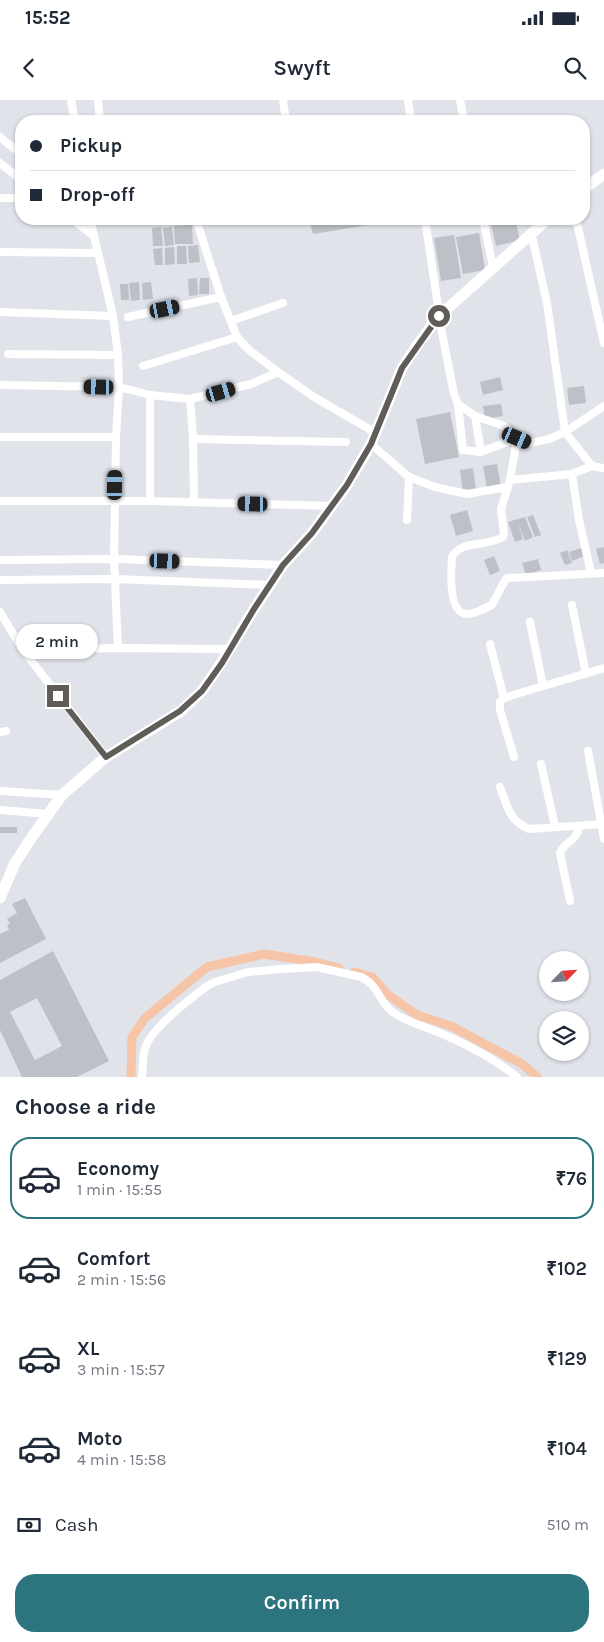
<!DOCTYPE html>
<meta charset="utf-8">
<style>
body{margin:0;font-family:Karla,sans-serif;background:#f6f6f7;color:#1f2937;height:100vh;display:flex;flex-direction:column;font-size:19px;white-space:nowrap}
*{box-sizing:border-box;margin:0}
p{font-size:16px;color:#747a83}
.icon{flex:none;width:28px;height:28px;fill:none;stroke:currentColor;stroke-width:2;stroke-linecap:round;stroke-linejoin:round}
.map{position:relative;height:977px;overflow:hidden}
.sheet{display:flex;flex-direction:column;background:#fff;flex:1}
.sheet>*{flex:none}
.banner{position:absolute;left:15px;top:15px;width:575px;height:110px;border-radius:20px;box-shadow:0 1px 4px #0004;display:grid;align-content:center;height:110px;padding:0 15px;background:#fff}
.needle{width:32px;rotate:65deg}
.controls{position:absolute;left:539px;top:851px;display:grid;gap:10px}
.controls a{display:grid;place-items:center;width:50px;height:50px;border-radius:50%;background:#fff;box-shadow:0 1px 4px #0004;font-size:25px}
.end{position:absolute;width:22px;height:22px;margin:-11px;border:6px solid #605d59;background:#fff;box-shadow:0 0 0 2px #fff}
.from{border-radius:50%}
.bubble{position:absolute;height:35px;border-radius:18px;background:#fff;box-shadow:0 1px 4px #0004;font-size:16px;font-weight:600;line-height:35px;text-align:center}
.car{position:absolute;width:15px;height:30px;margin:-15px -8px;border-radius:6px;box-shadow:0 0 4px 1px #0007;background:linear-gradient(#222 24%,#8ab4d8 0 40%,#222 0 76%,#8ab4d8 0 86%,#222 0)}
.banner b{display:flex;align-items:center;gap:18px;height:48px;font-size:19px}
.banner b+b{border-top:1px solid #e0e1e3}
.banner i{width:12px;height:12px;background:#1f2937}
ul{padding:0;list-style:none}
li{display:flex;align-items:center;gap:15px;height:82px;margin:0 10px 8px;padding:0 5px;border:2px solid transparent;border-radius:20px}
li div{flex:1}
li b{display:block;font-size:19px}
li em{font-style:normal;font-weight:600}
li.active{border-color:#2c757f}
li>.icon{width:45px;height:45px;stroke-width:1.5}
h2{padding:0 15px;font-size:22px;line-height:60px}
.pay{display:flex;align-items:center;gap:12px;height:55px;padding:0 15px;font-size:19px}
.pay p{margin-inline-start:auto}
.action{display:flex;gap:10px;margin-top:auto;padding:10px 15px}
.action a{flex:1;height:58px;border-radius:20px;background:#2c757f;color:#fff;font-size:20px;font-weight:600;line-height:58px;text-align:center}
.status{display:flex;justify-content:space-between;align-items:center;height:35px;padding:0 25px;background:#fff;direction:ltr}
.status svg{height:14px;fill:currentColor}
header{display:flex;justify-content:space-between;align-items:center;height:65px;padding:0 15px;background:#fff;font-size:22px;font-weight:600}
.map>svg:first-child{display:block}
</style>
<div class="status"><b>15:52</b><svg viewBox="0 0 49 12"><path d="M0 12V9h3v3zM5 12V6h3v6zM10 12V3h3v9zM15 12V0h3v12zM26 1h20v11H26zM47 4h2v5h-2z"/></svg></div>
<header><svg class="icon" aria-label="back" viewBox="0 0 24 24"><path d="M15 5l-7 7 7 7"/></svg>Swyft<svg class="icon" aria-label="search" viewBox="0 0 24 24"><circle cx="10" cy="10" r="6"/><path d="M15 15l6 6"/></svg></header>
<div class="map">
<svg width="604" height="977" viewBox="0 0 604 977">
<rect width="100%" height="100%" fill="#e1e3eb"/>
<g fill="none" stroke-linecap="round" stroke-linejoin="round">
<g stroke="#f6c4a6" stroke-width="9">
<path d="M 354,872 L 372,877 L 387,894 L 417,915 L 451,926 L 522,964 L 537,977"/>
<path d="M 131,977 L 132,937 L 145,918 L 207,867 L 264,854 L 315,862 L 339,868"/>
</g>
</g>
<g fill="#bdc0c6" fill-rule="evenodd">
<path d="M 309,119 L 399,119 L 399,120 L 313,134 Z"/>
<path d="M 493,119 L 515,119 L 520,140 L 496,146 L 490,120 Z"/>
<path d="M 192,125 L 193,144 L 175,144 L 174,126 Z"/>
<path d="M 161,127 L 163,146 L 153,146 L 152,128 Z"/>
<path d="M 172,127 L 174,145 L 165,146 L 163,128 Z"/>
<path d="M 479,133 L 485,170 L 463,174 L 456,137 Z"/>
<path d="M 454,135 L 461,178 L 441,181 L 434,138 Z"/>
<path d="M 198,145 L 200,162 L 189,163 L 188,146 Z"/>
<path d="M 177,146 L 186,146 L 187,164 L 177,164 Z"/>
<path d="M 174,147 L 175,164 L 165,165 L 165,148 Z"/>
<path d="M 162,148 L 163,165 L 155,165 L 153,149 Z"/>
<path d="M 197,178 L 198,195 L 189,196 L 188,179 Z"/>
<path d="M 200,178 L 209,178 L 209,194 L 199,194 Z"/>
<path d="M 139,182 L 140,200 L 131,201 L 129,183 Z"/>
<path d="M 151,182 L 153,199 L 143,200 L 142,183 Z"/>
<path d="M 120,184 L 128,184 L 129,200 L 121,200 Z"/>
<path d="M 500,277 L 503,290 L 483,295 L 480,282 Z"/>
<path d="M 584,286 L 586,303 L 569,305 L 567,288 Z"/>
<path d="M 501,304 L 503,316 L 485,319 L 483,306 Z"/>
<path d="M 450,312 L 459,357 L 425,364 L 416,319 Z"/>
<path d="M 497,364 L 501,387 L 487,389 L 483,366 Z"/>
<path d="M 473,368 L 476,391 L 463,393 L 460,370 Z"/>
<path d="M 467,410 L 473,431 L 456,436 L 450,415 Z"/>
<path d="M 533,415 L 541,435 L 535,437 L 527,417 Z"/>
<path d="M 525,417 L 533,437 L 525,441 L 518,423 L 523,439 L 515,442 L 508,422 Z"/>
<path d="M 604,447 L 604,463 L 600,464 L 596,449 Z"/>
<path d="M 581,448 L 584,456 L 572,461 L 569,452 Z"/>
<path d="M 567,450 L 572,463 L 565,465 L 560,453 Z"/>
<path d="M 494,456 L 500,471 L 490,475 L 484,460 Z"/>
<path d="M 538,459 L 541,470 L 526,475 L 522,463 Z"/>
<rect x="0" y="727" width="17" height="6"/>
<path d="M 25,798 L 46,839 L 0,863 L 0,834 L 9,830 L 7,825 L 10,824 L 7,819 L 17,813 L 12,804 Z"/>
<path d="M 53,851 L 109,961 L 77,977 L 22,977 L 0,930 L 0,880 ZM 37,898 L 62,946 L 35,960 L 10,912 Z"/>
</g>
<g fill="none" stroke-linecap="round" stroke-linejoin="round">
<g stroke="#fff" stroke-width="8">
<path d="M 71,0 L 75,21"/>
<path d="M 98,0 L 100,21"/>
<path d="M 283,0 L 286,21"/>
<path d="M 408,0 L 411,21"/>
<path d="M 460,0 L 464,21"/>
<path d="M 0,37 L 21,54"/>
<path d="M 0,63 L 21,80"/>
<path d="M 0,98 L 21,98"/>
<path d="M 72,119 L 94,136"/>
<path d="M 90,119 L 113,216 L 118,255 L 119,287 L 150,295 L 190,299 L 251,284 L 278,272"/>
<path d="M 196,119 L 221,197 L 237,237 L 249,250 L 278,272 L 314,297 L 376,333"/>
<path d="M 425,119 L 442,233 L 454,294 L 458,304 L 475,316 L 504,326 L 517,338 L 530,343 L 549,339 L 565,332 L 604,306"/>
<path d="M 483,119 L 493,167"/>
<path d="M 576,119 L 604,243"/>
<path d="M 0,152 L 98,153"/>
<path d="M 0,212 L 113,216"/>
<path d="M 128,217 L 221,197"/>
<path d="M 231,221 L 283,203"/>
<path d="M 8,254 L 118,255"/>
<path d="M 143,266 L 237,237"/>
<path d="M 0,285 L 119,287 L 116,337 L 0,337"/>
<path d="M 190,299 L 193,339 L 194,402"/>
<path d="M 458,304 L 463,350 L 481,352 L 517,338"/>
<path d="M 475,316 L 481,352"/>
<path d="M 116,337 L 114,459 L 118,548"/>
<path d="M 517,338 L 510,380 L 501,409 L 504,434 L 503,437 C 488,447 460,440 452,457 C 451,470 448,512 466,514 C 474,515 485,508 492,505 L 503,484 L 507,478 L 604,473"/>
<path d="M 193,339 L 346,342"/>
<path d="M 371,344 L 409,377 L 435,387 L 467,394 L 507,387"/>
<path d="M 592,366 L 604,368"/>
<path d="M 572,374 L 579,420 L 591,473"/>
<path d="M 510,380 L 572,374 L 592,366 L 565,332 L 547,203 L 531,132"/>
<path d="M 0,401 L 150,401 L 333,406"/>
<path d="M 150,401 L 150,295"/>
<path d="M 407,420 L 409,377"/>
<path d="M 0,460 L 114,459 L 283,465"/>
<path d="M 0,480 L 115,479 L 271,485"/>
<path d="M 572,505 L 586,574"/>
<path d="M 0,512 L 23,550 L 106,657"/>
<path d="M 530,522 L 543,586"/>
<path d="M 490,544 L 504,598"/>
<path d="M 23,550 L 118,548 L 230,549"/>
<path d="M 0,632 L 6,631"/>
<path d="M 588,651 L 604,739"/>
<path d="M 514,657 L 500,610 L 500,602 L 504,598 L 513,595 L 604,568"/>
<path d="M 541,664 L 555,726"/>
<path d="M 500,687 C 508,707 508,720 529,729 L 604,724"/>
<path d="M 0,691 L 62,695"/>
<path d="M 0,710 L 48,714"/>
<path d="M 570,801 L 560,753 C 565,740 576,743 579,727"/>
<path d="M 142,977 C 143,968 142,955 146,946 C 153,927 191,898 207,886 L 215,882 L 248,872 L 280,869 L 317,867 L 361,877 C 379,885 379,903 394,913 C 411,924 430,928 447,936 C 472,947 496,960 517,977"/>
</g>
<g stroke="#fff" stroke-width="11">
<path d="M 584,89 L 604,74"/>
<path d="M 0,798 L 15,763 L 32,737 L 62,695 L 106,657 L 181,611 L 202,591 L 221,563 L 254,509 L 283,465 L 312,433 L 347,385 L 371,344 L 402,268 L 418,244 L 439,216 L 548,119"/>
</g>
</g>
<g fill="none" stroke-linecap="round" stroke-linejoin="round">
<path stroke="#605d59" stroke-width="6" d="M 58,596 L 106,657 L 180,611 L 202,591 L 222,563 L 254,509 L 283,465 L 312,433 L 347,385 L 371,344 L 402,268 L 439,216"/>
</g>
</svg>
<div class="controls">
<a><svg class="needle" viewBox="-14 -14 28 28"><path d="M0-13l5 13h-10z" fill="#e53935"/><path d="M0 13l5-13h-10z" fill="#747a83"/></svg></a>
<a><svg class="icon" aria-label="layers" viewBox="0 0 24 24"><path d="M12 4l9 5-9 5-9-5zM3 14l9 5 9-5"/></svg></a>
</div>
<i class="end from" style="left:439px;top:216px"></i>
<i class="end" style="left:58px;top:596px"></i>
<div class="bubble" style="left:16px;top:524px;width:82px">2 min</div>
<i class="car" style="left:165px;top:209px;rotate:78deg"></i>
<i class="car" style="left:99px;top:287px;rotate:271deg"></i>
<i class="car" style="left:221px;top:292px;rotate:74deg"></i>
<i class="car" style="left:517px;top:338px;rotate:113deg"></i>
<i class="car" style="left:115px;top:385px;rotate:1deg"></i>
<i class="car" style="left:253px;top:404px;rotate:271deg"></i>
<i class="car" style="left:165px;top:461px;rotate:92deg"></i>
<div class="banner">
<b><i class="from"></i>Pickup</b>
<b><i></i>Drop-off</b>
</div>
</div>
<section class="sheet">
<h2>Choose a ride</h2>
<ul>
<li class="active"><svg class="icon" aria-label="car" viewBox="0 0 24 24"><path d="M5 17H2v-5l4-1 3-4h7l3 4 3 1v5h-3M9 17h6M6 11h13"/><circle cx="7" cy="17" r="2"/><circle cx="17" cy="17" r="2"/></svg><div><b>Economy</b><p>1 min · 15:55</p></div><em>₹76</em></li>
<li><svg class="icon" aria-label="car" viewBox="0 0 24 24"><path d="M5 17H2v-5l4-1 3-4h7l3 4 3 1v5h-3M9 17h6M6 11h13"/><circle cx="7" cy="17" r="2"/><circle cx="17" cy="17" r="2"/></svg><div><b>Comfort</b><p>2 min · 15:56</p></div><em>₹102</em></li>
<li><svg class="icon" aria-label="car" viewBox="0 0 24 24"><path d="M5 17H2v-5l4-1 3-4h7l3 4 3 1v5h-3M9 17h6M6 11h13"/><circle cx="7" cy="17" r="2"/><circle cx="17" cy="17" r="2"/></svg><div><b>XL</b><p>3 min · 15:57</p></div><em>₹129</em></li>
<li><svg class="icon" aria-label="car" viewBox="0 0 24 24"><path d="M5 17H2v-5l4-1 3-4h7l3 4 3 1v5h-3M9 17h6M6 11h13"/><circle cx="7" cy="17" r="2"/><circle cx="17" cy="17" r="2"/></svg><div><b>Moto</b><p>4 min · 15:58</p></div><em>₹104</em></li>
</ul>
<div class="pay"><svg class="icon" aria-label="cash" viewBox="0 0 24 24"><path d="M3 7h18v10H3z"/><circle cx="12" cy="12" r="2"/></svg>Cash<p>510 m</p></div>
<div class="action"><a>Confirm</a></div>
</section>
